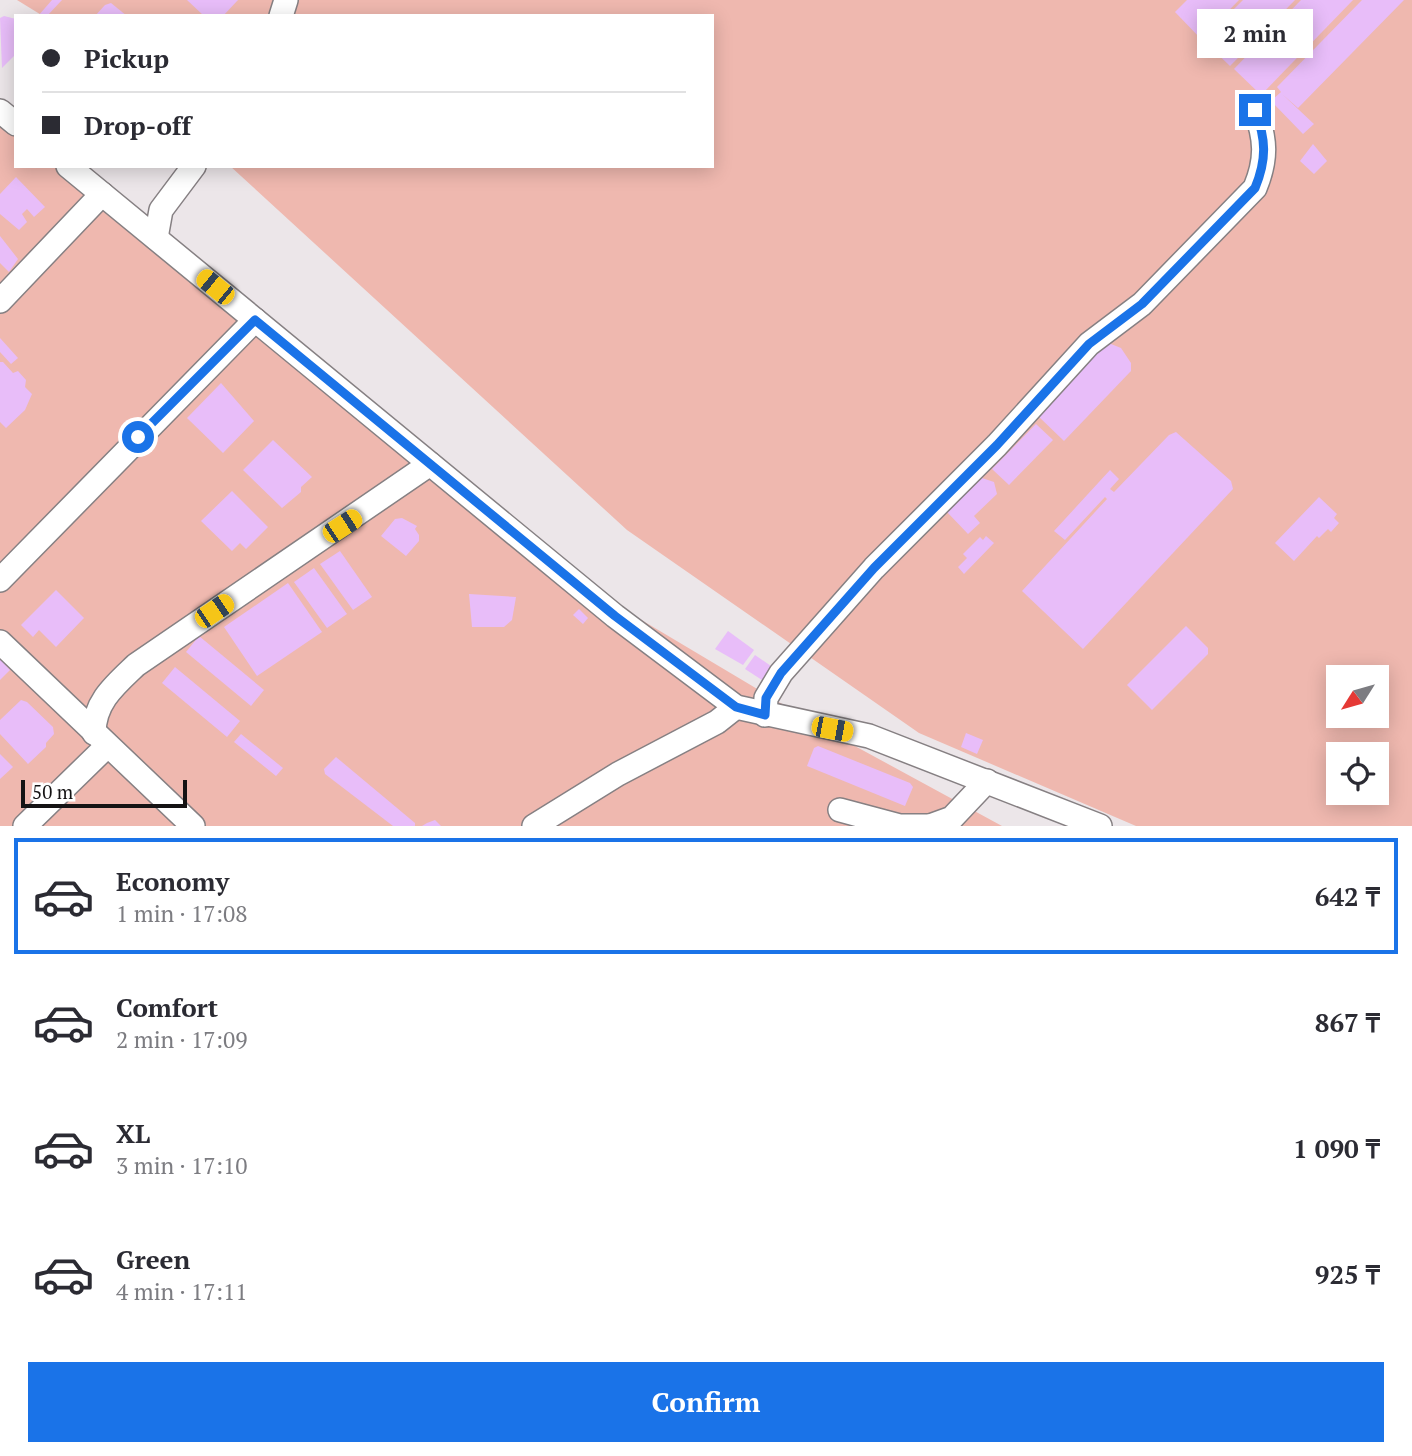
<!DOCTYPE html>
<meta charset="utf-8">
<style>
body{margin:0;font-family:"PT Serif",serif;background:#f7f7f7;color:#2b2b33;height:100vh;display:flex;flex-direction:column;font-size:26px;white-space:nowrap}
*{box-sizing:border-box;margin:0}
p{font-size:23px;color:#7c7c81}
.icon{flex:none;width:38px;height:38px;fill:none;stroke:currentColor;stroke-width:2;stroke-linecap:round;stroke-linejoin:round}
.map{position:relative;height:826px;overflow:hidden}
.details{display:flex;flex-direction:column;background:#fff;flex:1}
.details>*{flex:none}
.guide{position:absolute;left:14px;top:14px;width:700px;height:154px;border-radius:0px;box-shadow:0 4px 18px #0003;display:grid;align-content:center;height:154px;padding:0 28px;background:#fff}
.needle{width:46px;rotate:233deg}
.buttons{position:absolute;left:1326px;top:665px;display:grid;gap:14px}
.buttons a{display:grid;place-items:center;width:63px;height:63px;border-radius:0px;background:#fff;box-shadow:0 4px 18px #0003;font-size:35px}
.scale{position:absolute;left:21px;bottom:18px;width:166px;box-sizing:border-box;padding-left:7px;border:4px solid #151314;border-top:0;font-size:19px;line-height:24px;white-space:nowrap;color:#151314;-webkit-text-stroke:5px #fff;paint-order:stroke}
.end{position:absolute;width:32px;height:32px;margin:-16px;border:9px solid #1a73e8;background:#fff;box-shadow:0 0 0 4px #fff}
.from{border-radius:50%}
.bubble{position:absolute;height:49px;border-radius:0px;background:#fff;box-shadow:0 4px 18px #0003;font-size:23px;font-weight:600;line-height:49px;text-align:center}
.car{position:absolute;width:21px;height:42px;margin:-21px -10px;border-radius:9px;box-shadow:0 0 5px 2px #0007;background:linear-gradient(#f5c518 24%,#345 0 40%,#f5c518 0 76%,#345 0 86%,#f5c518 0)}
.guide b{display:flex;align-items:center;gap:24px;height:66px;font-size:26px}
.guide b+b{border-top:2px solid #e1e1e2}
.guide i{width:18px;height:18px;background:#2b2b33}
ul{padding:12px 0 0;list-style:none}
li{display:flex;align-items:center;gap:21px;height:116px;margin:0 14px 10px;padding:0 14px;border:4px solid transparent;border-radius:0px}
li div{flex:1}
li b{display:block;font-size:26px}
li em{font-style:normal;font-weight:600}
li.selected{border-color:#1a73e8}
li>.icon{width:63px;height:63px;stroke-width:1.5}
.cta{display:flex;gap:14px;margin-top:auto;padding:14px 28px}
.cta a{flex:1;height:80px;border-radius:0px;background:#1a73e8;color:#fff;font-size:28px;font-weight:600;line-height:80px;text-align:center}
.map>svg:first-child{display:block}
</style>
<div class="map">
<svg width="1412" height="826" viewBox="0 0 1412 826">
<rect width="100%" height="100%" fill="#ece6e9"/>
<g fill="#efb8af" fill-rule="evenodd">
<path d="M 17,0 L 1412,0 L 1412,826 L 1136,826 L 919,733 L 627,530 L 230,166 L 712,166 L 712,16 L 43,16 ZM 1339,677 L 1377,677 L 1377,716 L 1339,716 ZM 1339,754 L 1377,754 L 1377,793 L 1339,793 Z"/>
<path d="M 0,121 L 16,134 L 16,166 L 55,166 L 502,537 L 831,733 L 1002,826 L 0,826 Z"/>
</g>
<g fill="#e8bdf9">
<path d="M 52,0 L 62,0 L 47,16 L 38,16 Z"/>
<path d="M 187,0 L 238,0 L 223,16 L 204,16 Z"/>
<path d="M 1187,0 L 1239,0 L 1201,39 L 1175,12 Z"/>
<path d="M 1243,0 L 1295,0 L 1230,66 L 1203,40 Z"/>
<path d="M 1301,0 L 1353,0 L 1261,95 L 1234,69 Z"/>
<path d="M 1362,0 L 1404,0 L 1298,108 L 1282,94 L 1314,124 L 1303,134 L 1271,101 L 1281,92 L 1277,87 Z"/>
<path d="M 111,3 L 127,16 L 95,16 L 105,5 Z"/>
<path d="M 4,16 L 16,19 L 16,54 L 2,68 L 0,18 Z"/>
<path d="M 1313,144 L 1327,161 L 1314,174 L 1300,161 Z"/>
<path d="M 16,177 L 45,207 L 34,217 L 27,209 L 22,214 L 27,222 L 19,230 L 0,214 L 0,194 Z"/>
<path d="M 0,236 L 18,259 L 9,272 L 0,263 Z"/>
<path d="M 0,338 L 18,358 L 11,364 L 0,352 Z"/>
<path d="M 1106,342 L 1121,348 L 1131,363 L 1131,371 L 1064,441 L 1037,415 Z"/>
<path d="M 0,362 L 3,362 L 13,373 L 18,371 L 26,380 L 25,387 L 32,394 L 25,410 L 6,428 L 0,422 Z"/>
<path d="M 221,383 L 254,421 L 223,453 L 187,418 Z"/>
<path d="M 1036,424 L 1053,440 L 1009,485 L 992,469 Z"/>
<path d="M 1176,432 L 1231,481 L 1233,489 L 1083,649 L 1022,591 L 1107,499 L 1105,497 L 1065,540 L 1054,531 L 1110,470 L 1119,479 L 1110,489 L 1114,492 L 1169,435 Z"/>
<path d="M 273,440 L 312,477 L 301,487 L 301,492 L 282,508 L 243,470 Z"/>
<path d="M 982,478 L 994,482 L 997,494 L 974,516 L 980,523 L 968,534 L 947,512 L 955,505 L 950,500 L 964,487 L 968,492 Z"/>
<path d="M 232,491 L 268,527 L 246,549 L 240,543 L 232,551 L 201,521 Z"/>
<path d="M 1319,497 L 1337,514 L 1334,518 L 1339,523 L 1331,532 L 1328,529 L 1319,538 L 1317,536 L 1294,561 L 1275,543 Z"/>
<path d="M 402,518 L 417,526 L 415,529 L 419,535 L 419,541 L 406,556 L 381,536 L 395,519 Z"/>
<path d="M 986,536 L 994,543 L 964,574 L 958,567 L 967,558 L 963,554 L 980,537 L 983,540 Z"/>
<path d="M 340,551 L 372,597 L 353,610 L 320,564 Z"/>
<path d="M 314,568 L 347,614 L 327,628 L 294,582 Z"/>
<path d="M 288,583 L 322,632 L 257,676 L 224,627 Z"/>
<path d="M 56,590 L 84,618 L 56,647 L 39,630 L 33,637 L 21,625 Z"/>
<path d="M 469,594 L 516,597 L 512,620 L 504,627 L 472,627 Z"/>
<path d="M 579,609 L 588,618 L 583,624 L 573,615 Z"/>
<path d="M 1186,626 L 1208,648 L 1208,654 L 1152,710 L 1127,685 Z"/>
<path d="M 728,631 L 754,650 L 743,665 L 715,649 Z"/>
<path d="M 199,636 L 264,690 L 251,706 L 186,652 Z"/>
<path d="M 755,655 L 771,666 L 766,679 L 762,680 L 745,669 Z"/>
<path d="M 0,659 L 10,670 L 0,680 Z"/>
<path d="M 175,667 L 240,721 L 227,737 L 162,683 Z"/>
<path d="M 21,700 L 27,702 L 53,727 L 54,734 L 46,743 L 46,747 L 28,764 L 0,734 L 0,720 Z"/>
<path d="M 966,733 L 983,740 L 977,754 L 961,747 Z"/>
<path d="M 241,734 L 283,768 L 276,776 L 234,742 Z"/>
<path d="M 818,746 L 910,783 L 913,787 L 905,806 L 807,766 L 814,748 Z"/>
<path d="M 0,754 L 13,767 L 0,779 Z"/>
<path d="M 336,757 L 415,823 L 415,826 L 393,826 L 325,774 L 324,769 Z"/>
<path d="M 435,820 L 441,826 L 422,826 L 427,823 Z"/>
</g>
<g fill="none" stroke-linecap="round" stroke-linejoin="round">
<g stroke="#868083" stroke-width="26">
<g id="minor">
<path d="M 281,16 L 286,0"/>
<path d="M 0,111 L 16,124"/>
<path d="M 68,166 L 615,616 L 736,707 L 869,736 L 1100,826"/>
<path d="M 156,238 L 161,210 L 194,166"/>
<path d="M 0,301 L 102,194"/>
<path d="M 0,580 L 255,320"/>
<path d="M 0,642 L 193,826"/>
<path d="M 765,715 L 766,698 L 781,673 L 874,568 L 997,445 L 1089,344 L 1142,304 L 1255,188 C 1267,159 1266,139 1255,110"/>
<path d="M 94,733 C 94,702 115,685 136,665 L 430,464"/>
<path d="M 840,810 L 900,826 L 929,826"/>
<path d="M 25,826 L 107,746"/>
<path d="M 534,826 L 618,774 L 717,722 L 736,707"/>
<path d="M 930,826 L 952,818 L 987,781"/>
</g>
</g>
<use href="#minor" stroke="#fff" stroke-width="23"/>
</g>
<g fill="none" stroke-linecap="round" stroke-linejoin="round">
<path stroke="#1a73e8" stroke-width="9" d="M 138,437 L 255,320 L 615,616 L 736,707 L 765,715 L 766,698 L 781,673 L 874,568 L 997,445 L 1089,344 L 1142,304 L 1255,188 C 1267,159 1266,139 1255,110"/>
</g>
</svg>
<div class="buttons">
<a><svg class="needle" viewBox="-14 -14 28 28"><path d="M0-13l5 13h-10z" fill="#e53935"/><path d="M0 13l5-13h-10z" fill="#7c7c81"/></svg></a>
<a><svg class="icon" aria-label="locate" viewBox="0 0 24 24"><circle cx="12" cy="12" r="6"/><path d="M12 2v4M12 18v4M2 12h4M18 12h4"/></svg></a>
</div>
<div class="scale">50 m</div>
<i class="end from" style="left:138px;top:437px"></i>
<i class="end" style="left:1255px;top:110px"></i>
<div class="bubble" style="left:1197px;top:9px;width:116px">2 min</div>
<i class="car" style="left:215px;top:287px;rotate:309deg"></i>
<i class="car" style="left:342px;top:526px;rotate:57deg"></i>
<i class="car" style="left:214px;top:611px;rotate:56deg"></i>
<i class="car" style="left:832px;top:729px;rotate:101deg"></i>
<div class="guide">
<b><i class="from"></i>Pickup</b>
<b><i></i>Drop-off</b>
</div>
</div>
<section class="details">
<ul>
<li class="selected"><svg class="icon" aria-label="car" viewBox="0 0 24 24"><path d="M5 17H2v-5l4-1 3-4h7l3 4 3 1v5h-3M9 17h6M6 11h13"/><circle cx="7" cy="17" r="2"/><circle cx="17" cy="17" r="2"/></svg><div><b>Economy</b><p>1 min · 17:08</p></div><em>642 ₸</em></li>
<li><svg class="icon" aria-label="car" viewBox="0 0 24 24"><path d="M5 17H2v-5l4-1 3-4h7l3 4 3 1v5h-3M9 17h6M6 11h13"/><circle cx="7" cy="17" r="2"/><circle cx="17" cy="17" r="2"/></svg><div><b>Comfort</b><p>2 min · 17:09</p></div><em>867 ₸</em></li>
<li><svg class="icon" aria-label="car" viewBox="0 0 24 24"><path d="M5 17H2v-5l4-1 3-4h7l3 4 3 1v5h-3M9 17h6M6 11h13"/><circle cx="7" cy="17" r="2"/><circle cx="17" cy="17" r="2"/></svg><div><b>XL</b><p>3 min · 17:10</p></div><em>1 090 ₸</em></li>
<li><svg class="icon" aria-label="car" viewBox="0 0 24 24"><path d="M5 17H2v-5l4-1 3-4h7l3 4 3 1v5h-3M9 17h6M6 11h13"/><circle cx="7" cy="17" r="2"/><circle cx="17" cy="17" r="2"/></svg><div><b>Green</b><p>4 min · 17:11</p></div><em>925 ₸</em></li>
</ul>
<div class="cta"><a>Confirm</a></div>
</section>
